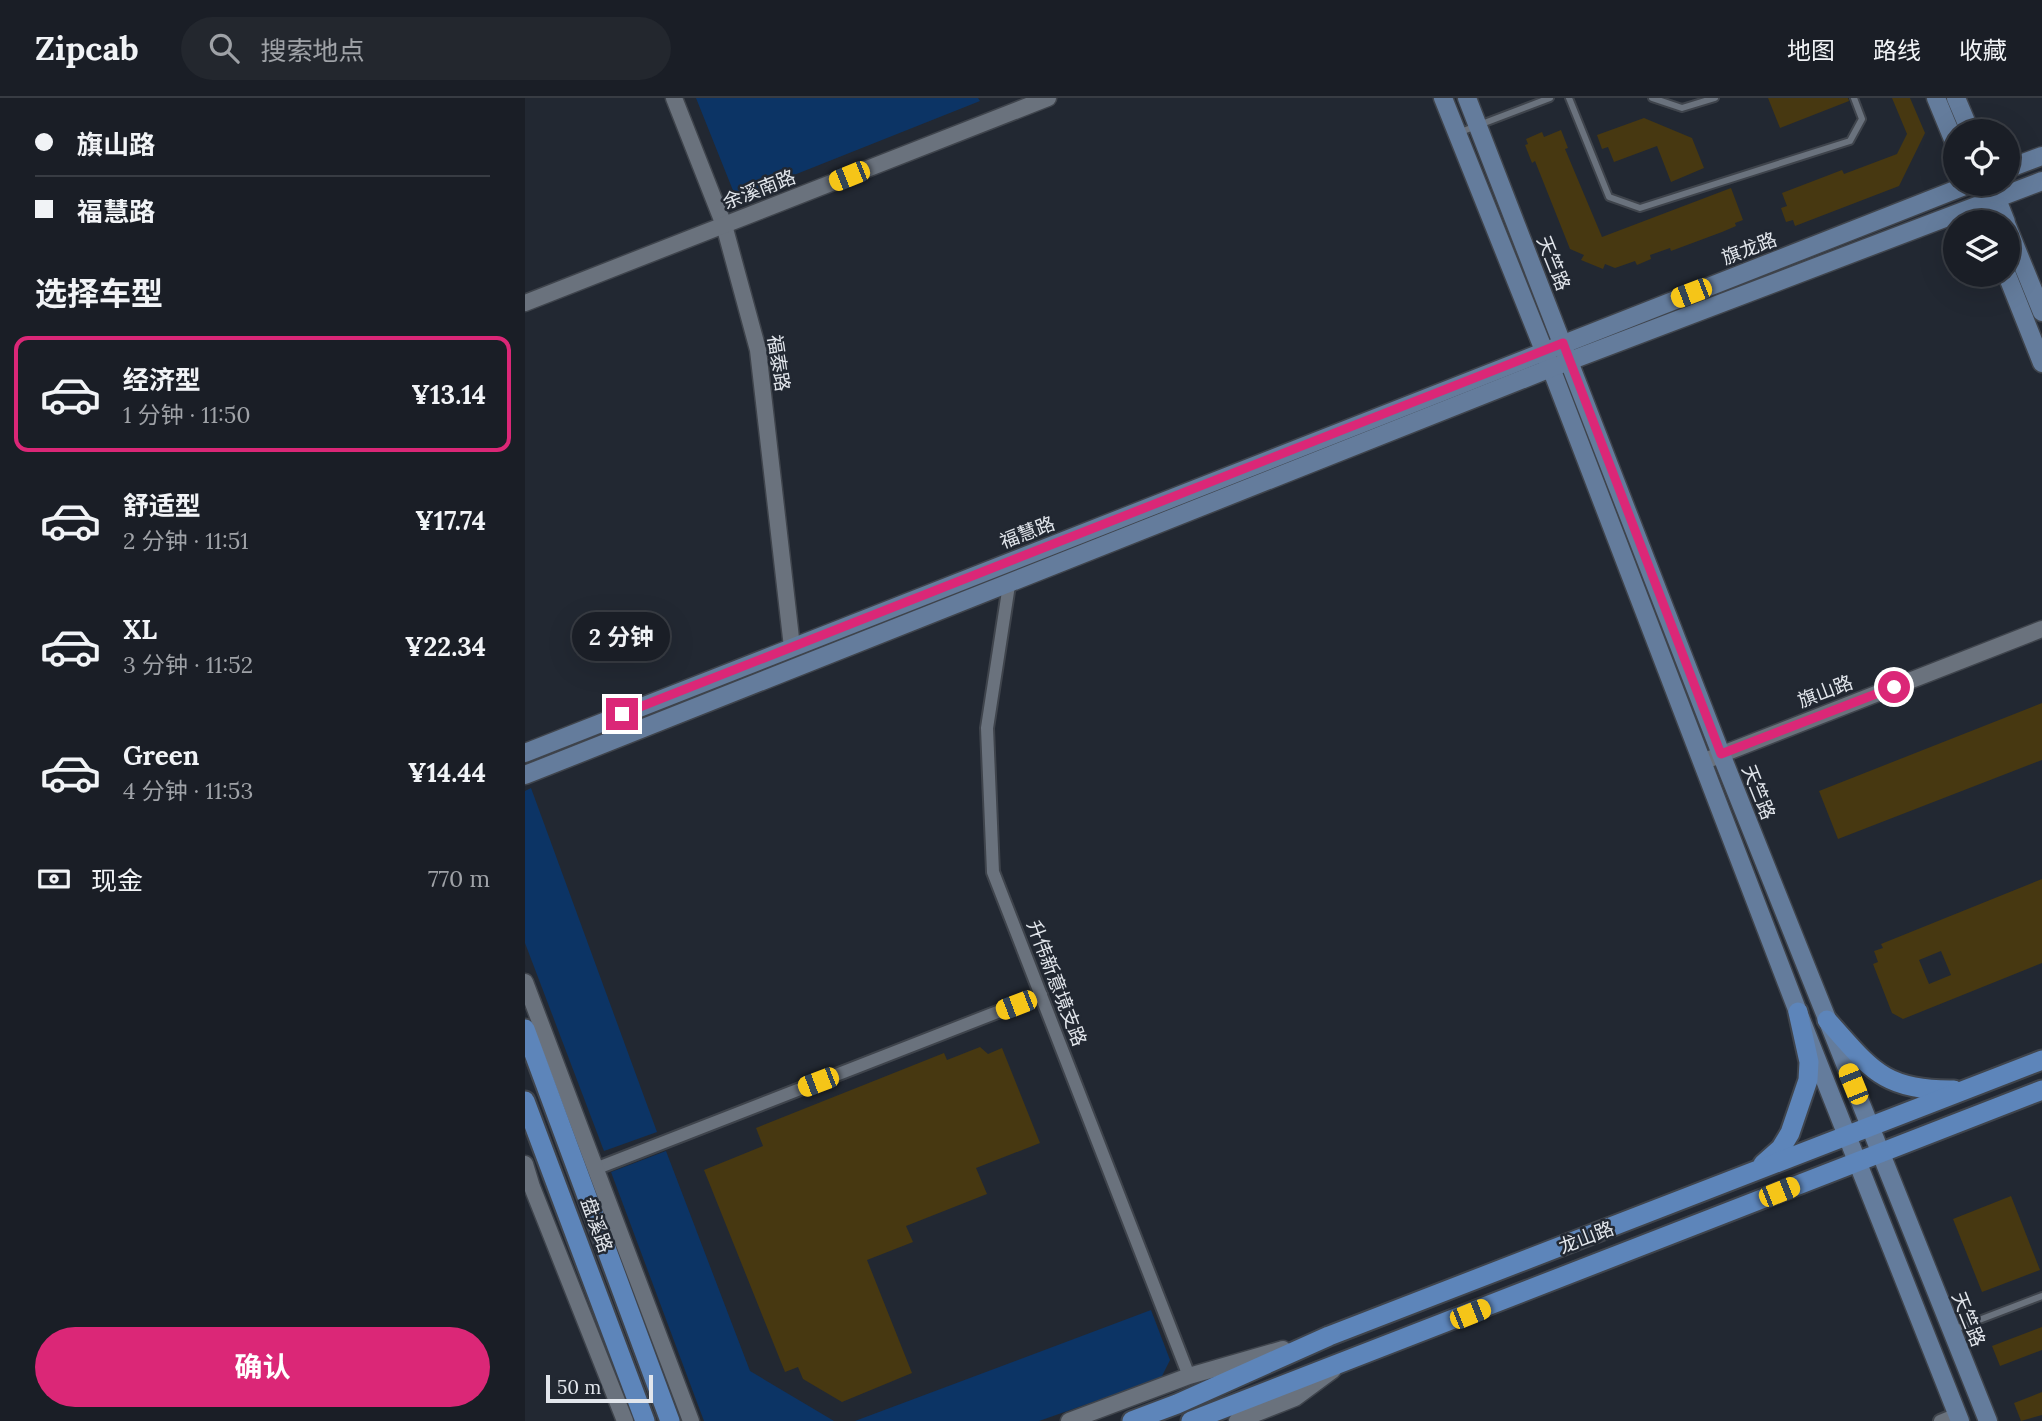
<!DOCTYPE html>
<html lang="zh">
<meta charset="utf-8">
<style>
body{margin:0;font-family:Lora,"Noto Sans SC",serif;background:#23272e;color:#f1f3f6;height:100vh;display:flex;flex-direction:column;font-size:26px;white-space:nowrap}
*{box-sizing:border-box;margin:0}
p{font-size:23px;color:#9fa2a7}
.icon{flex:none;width:38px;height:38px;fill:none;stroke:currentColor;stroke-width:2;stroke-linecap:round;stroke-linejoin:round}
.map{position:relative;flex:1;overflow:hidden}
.side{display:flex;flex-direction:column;background:#1a1e26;width:525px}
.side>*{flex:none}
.guide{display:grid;align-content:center;height:154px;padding:0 35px;background:#1a1e26}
.buttons{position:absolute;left:1418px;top:21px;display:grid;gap:14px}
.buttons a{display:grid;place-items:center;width:77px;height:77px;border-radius:50%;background:#1a1e26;box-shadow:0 7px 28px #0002,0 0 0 2px #383c43;font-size:35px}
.scale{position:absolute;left:21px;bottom:18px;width:107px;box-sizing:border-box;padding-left:7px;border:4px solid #e2e6ec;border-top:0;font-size:19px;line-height:24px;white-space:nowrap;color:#e2e6ec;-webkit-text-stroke:5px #222832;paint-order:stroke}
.end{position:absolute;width:32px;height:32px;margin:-16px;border:9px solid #db2777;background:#fff;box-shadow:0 0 0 4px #fff}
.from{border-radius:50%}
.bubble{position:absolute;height:49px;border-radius:24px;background:#1a1e26;box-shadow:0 7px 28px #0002,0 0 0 2px #383c43;font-size:23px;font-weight:700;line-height:49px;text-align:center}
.car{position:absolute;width:21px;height:42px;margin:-21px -10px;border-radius:9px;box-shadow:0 0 5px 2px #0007;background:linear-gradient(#f5c518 24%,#345 0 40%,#f5c518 0 76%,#345 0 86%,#f5c518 0)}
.guide b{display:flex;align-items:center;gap:24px;height:66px;font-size:26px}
.guide b+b{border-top:2px solid #383c43}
.guide i{width:18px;height:18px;background:#f1f3f6}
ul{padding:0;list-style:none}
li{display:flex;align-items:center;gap:21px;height:116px;margin:0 14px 10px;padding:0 21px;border:4px solid transparent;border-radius:14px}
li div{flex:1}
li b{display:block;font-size:26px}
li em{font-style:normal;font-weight:700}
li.selected{border-color:#db2777}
li>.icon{width:63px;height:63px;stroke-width:1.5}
h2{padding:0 35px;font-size:32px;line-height:84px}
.pay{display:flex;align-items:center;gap:18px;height:77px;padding:0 35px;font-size:26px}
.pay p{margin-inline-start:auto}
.cta{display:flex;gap:14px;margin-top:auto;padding:14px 35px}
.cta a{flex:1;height:80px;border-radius:42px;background:#db2777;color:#fff;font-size:28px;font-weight:700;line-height:80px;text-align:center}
header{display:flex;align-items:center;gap:42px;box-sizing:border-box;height:98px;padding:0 35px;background:#1a1e26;border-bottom:2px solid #383c43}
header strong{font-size:33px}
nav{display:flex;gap:38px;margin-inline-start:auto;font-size:24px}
.search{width:490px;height:63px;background:#23272e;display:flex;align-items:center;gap:18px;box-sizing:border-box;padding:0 24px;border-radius:38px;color:#9fa2a7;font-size:26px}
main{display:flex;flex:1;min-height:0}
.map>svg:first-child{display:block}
</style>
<header>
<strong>Zipcab</strong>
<div class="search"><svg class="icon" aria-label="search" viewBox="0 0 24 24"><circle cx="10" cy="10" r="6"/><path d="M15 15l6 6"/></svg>搜索地点</div>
<nav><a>地图</a><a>路线</a><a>收藏</a></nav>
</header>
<main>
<section class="side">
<div class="guide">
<b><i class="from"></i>旗山路</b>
<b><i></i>福慧路</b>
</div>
<h2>选择车型</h2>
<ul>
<li class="selected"><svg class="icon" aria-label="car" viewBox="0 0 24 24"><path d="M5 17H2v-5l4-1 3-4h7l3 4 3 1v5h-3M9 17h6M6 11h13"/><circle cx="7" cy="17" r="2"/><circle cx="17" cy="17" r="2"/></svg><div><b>经济型</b><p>1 分钟 · 11:50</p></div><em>¥13.14</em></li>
<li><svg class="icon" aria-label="car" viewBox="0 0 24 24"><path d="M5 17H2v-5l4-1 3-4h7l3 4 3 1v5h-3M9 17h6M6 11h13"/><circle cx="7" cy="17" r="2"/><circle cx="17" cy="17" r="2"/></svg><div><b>舒适型</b><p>2 分钟 · 11:51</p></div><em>¥17.74</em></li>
<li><svg class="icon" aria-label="car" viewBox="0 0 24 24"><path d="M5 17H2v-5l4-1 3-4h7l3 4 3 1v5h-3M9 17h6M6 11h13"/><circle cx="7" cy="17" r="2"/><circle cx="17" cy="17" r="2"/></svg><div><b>XL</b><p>3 分钟 · 11:52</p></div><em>¥22.34</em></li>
<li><svg class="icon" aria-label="car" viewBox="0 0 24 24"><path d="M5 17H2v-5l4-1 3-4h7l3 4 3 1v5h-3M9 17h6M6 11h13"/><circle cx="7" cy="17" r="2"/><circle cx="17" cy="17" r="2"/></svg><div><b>Green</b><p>4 分钟 · 11:53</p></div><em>¥14.44</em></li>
</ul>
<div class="pay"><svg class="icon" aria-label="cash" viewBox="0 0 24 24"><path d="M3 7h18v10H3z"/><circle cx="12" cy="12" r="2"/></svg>现金<p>770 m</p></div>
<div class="cta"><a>确认</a></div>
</section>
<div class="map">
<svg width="1517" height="1323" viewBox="0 0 1517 1323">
<rect width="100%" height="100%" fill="#222832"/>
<g fill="#0c3465">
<path d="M 171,0 L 453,0 L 455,3 L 211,100 Z"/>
<path d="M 6,690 L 132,1034 L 79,1053 L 0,845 L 0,693 Z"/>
<path d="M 141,1053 L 225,1273 L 309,1323 L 179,1323 L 86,1074 Z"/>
<path d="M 626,1212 L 645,1262 L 636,1280 L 514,1323 L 330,1323 Z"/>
</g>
<g fill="#473811" fill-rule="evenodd">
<path d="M 1243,0 L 1323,0 L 1324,3 L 1255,30 Z"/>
<path d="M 1367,0 L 1385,0 L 1400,35 L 1374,88 L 1270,128 L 1268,122 L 1261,124 L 1256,110 L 1262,108 L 1257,95 L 1317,72 L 1319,76 L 1372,56 L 1382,36 Z"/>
<path d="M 1119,20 L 1167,40 L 1179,70 L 1146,84 L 1132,48 L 1089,64 L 1083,49 L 1077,51 L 1072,37 Z"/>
<path d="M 1036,32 L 1043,50 L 1040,51 L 1077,139 L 1206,90 L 1218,122 L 1210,125 L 1211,128 L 1197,134 L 1146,153 L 1145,150 L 1125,157 L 1126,161 L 1112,167 L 1110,163 L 1090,170 L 1080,166 L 1078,171 L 1056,162 L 1059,157 L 1045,151 L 1010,63 L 1007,65 L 1000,47 L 1003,46 L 1001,41 L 1017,34 L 1019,39 Z"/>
<path d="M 1517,605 L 1517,662 L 1313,741 L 1294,693 Z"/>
<path d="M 1517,781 L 1517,865 L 1378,921 L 1367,915 L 1348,866 L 1353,864 L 1349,853 L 1358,850 L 1356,846 ZM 1416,853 L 1426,877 L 1404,886 L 1394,862 Z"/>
<path d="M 455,949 L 463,956 L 477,950 L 515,1045 L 451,1070 L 462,1096 L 381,1128 L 388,1144 L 342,1162 L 387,1275 L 317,1304 L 278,1281 L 273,1269 L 260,1274 L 179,1072 L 238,1048 L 231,1030 L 419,955 L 422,962 Z"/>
<path d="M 1486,1098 L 1515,1172 L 1457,1194 L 1428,1121 Z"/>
<path d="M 1517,1229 L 1517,1252 L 1475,1268 L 1467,1248 Z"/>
<path d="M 1517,1294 L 1517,1317 L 1496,1323 L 1489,1305 Z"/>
</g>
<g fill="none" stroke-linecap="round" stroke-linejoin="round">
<g stroke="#3f444c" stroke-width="10">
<g id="service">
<path d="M 1044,0 L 1084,99 L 1115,110 L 1325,43 L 1337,21 L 1329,0"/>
<path d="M 1127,0 L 1157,10 L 1190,0"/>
<path d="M 933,35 L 1025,0"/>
<path d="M 1428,1232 L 1517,1198"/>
</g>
</g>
<g stroke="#3f444c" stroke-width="16">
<g id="minor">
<path d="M 484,487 L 462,630 L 468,774 L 664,1278"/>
<path d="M 70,1071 L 516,897"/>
<path d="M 1415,1323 L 1432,1316"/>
</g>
</g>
<g stroke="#3f444c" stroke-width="19">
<g id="tertiary">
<path d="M 149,0 L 199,127 L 233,252 L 267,549"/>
<path d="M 0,205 L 523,0"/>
<path d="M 1177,664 L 1517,531"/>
<path d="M 0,884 L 166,1323"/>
<path d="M 0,1066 L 7,1089 L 100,1323"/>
<path d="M 544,1323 L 664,1278 L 758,1251"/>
<path d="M 712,1323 L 770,1300 L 808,1272"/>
</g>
</g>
<g stroke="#3f444c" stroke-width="21">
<g id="secondary">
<path d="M 918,0 L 1026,270 L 1273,914 L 1435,1323"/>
<path d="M 942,0 L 1196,656 L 1463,1323"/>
<path d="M 1411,0 L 1430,46"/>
<path d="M 1431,0 L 1445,33"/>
<path d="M 1482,71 L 1517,58"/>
<path d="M 1466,86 L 1481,124"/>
<path d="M 1482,128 L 1517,214"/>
<path d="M 1482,177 L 1517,265"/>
<path d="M 0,655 L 1445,86"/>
<path d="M 0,677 L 1026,270 L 1517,83"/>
</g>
</g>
<g stroke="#3f444c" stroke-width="23">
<g id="primary">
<path d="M 1302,922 C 1346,971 1358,993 1429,992"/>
<path d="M 0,931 L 145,1323"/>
<path d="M 0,1003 L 120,1323"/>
<path d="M 1238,1066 L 1256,1050 L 1265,1035 L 1283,982 L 1284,964 L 1273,914"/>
<path d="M 607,1323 L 652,1306 L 804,1238 L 1517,962"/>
<path d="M 666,1323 L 1517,992"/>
</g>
</g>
<use href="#service" stroke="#6a727d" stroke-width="6"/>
<use href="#minor" stroke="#6a727d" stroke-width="12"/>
<use href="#tertiary" stroke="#6a727d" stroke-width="16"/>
<use href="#secondary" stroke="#647c9c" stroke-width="18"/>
<use href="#primary" stroke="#5d85ba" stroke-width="19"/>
</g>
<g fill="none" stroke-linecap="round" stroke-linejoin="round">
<path stroke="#db2777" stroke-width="9" d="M 97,616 L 1038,245 L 1196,656 L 1369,589"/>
</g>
<g text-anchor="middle" stroke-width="5" stroke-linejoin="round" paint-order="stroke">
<g font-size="19" fill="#e2e6ec" stroke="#222832">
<text transform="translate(234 91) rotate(-21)" y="7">余溪南路</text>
<text transform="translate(1224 150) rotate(-21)" y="7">旗龙路</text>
<text transform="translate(1029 165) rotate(68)" y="7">天竺路</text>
<text transform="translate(254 265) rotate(81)" y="7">福泰路</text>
<text transform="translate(502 434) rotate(-21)" y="7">福慧路</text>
<text transform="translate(1300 593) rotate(-21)" y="7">旗山路</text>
<text transform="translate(1234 694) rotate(68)" y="7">天竺路</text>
<text transform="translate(532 885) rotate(69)" y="7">升伟新意境支路</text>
<text transform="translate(72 1127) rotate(70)" y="7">盘溪路</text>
<text transform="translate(1061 1139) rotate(-21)" y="7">龙山路</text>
<text transform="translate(1444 1221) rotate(68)" y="7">天竺路</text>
</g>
</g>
</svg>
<div class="buttons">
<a><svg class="icon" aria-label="locate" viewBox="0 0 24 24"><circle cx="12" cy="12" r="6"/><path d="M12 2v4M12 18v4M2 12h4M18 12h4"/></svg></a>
<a><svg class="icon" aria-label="layers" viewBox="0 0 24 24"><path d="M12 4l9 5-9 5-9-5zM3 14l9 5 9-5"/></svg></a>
</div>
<div class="scale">50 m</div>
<i class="end from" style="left:1369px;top:589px"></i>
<i class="end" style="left:97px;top:616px"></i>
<div class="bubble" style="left:47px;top:514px;width:98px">2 分钟</div>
<i class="car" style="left:324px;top:78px;rotate:248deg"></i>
<i class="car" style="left:1166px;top:195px;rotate:249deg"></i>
<i class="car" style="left:491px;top:907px;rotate:249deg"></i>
<i class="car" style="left:293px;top:984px;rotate:249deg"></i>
<i class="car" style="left:1328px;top:986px;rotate:338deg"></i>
<i class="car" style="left:1254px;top:1094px;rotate:68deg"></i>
<i class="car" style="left:945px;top:1216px;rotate:68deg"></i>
</div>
</main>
